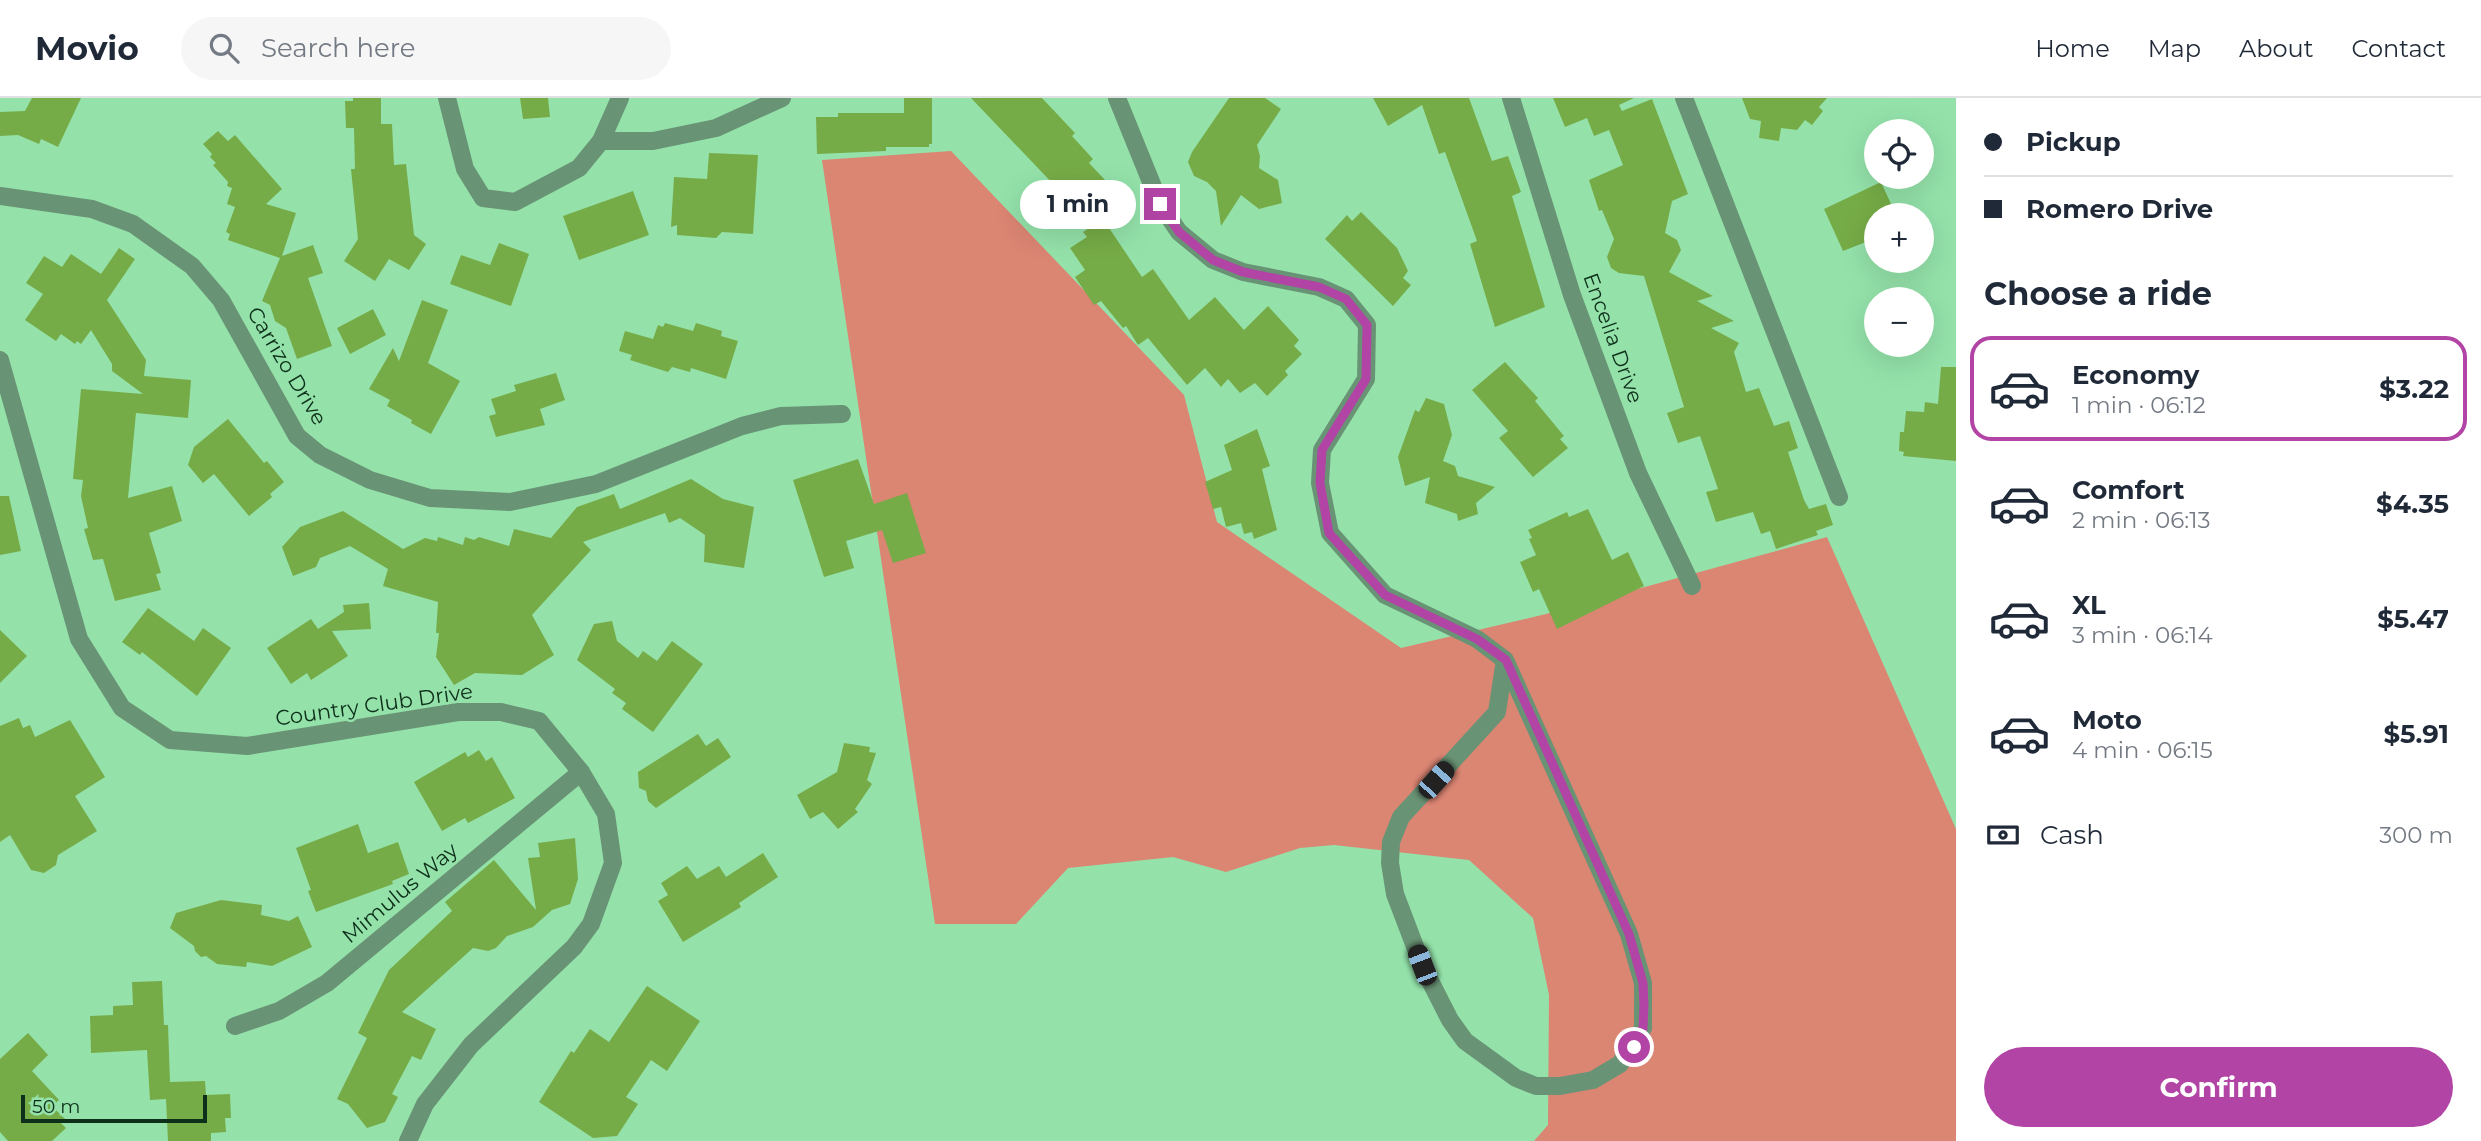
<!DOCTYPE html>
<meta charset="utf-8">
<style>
body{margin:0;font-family:Montserrat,sans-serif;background:#f6f6f7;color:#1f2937;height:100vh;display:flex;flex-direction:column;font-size:26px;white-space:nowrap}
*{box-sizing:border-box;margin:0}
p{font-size:23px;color:#747a83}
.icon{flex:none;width:38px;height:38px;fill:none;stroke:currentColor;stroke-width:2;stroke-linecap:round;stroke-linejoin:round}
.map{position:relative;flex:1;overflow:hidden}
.side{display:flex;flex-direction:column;background:#fff;width:525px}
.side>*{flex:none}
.top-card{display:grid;align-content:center;height:154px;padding:0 28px;background:#fff}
.tools{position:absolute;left:1864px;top:21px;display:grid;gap:14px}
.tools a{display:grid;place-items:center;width:70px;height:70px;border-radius:50%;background:#fff;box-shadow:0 7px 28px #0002;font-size:35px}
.scale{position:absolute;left:21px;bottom:18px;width:186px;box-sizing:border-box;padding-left:7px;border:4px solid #0e2f1a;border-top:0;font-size:19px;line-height:24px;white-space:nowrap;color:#0e2f1a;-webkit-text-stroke:5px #94e2aa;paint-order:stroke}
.end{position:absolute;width:32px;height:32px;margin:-16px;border:9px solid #b144a4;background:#fff;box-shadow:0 0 0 4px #fff}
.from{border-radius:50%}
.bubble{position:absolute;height:49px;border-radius:24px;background:#fff;box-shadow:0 7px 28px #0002;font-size:23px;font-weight:700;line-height:49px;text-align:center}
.car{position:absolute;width:21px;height:42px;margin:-21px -10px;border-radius:9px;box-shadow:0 0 5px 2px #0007;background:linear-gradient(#222 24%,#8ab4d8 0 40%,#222 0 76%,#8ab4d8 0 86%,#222 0)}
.top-card b{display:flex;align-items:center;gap:24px;height:66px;font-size:26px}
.top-card b+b{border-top:2px solid #e0e1e3}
.top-card i{width:18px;height:18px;background:#1f2937}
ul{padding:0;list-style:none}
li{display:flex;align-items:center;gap:21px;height:105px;margin:0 14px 10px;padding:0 14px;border:4px solid transparent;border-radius:21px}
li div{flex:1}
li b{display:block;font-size:26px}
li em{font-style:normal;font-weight:700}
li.active{border-color:#b144a4}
li>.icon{width:63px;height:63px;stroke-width:1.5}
h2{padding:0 28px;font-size:32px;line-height:84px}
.pay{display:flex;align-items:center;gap:18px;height:77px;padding:0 28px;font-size:26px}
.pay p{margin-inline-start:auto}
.button{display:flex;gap:14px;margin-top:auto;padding:14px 28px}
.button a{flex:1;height:80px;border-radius:42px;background:#b144a4;color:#fff;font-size:28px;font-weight:700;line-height:80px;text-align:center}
header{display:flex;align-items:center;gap:42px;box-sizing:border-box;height:98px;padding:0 35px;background:#fff;border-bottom:2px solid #e0e1e3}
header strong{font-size:33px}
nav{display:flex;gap:38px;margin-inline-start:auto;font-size:24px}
.search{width:490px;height:63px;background:#f6f6f7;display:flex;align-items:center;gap:18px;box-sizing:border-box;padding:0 24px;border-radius:38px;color:#747a83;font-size:26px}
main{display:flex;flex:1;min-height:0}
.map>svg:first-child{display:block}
</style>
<header>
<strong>Movio</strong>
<div class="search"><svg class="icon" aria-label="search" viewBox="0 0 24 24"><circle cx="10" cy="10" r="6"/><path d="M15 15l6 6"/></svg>Search here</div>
<nav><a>Home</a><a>Map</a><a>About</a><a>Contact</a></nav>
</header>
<main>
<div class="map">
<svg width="1956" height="1043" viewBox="0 0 1956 1043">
<rect width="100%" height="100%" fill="#94e2aa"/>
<path fill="#db8573" d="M 951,53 L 1184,297 L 1217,424 L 1401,550 L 1546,516 L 1827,439 L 1956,731 L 1956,1043 L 1534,1043 L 1548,1027 L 1549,897 L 1533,820 L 1469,762 L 1334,747 L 1300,750 L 1226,774 L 1173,759 L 1068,770 L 1016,826 L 935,826 L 822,62 Z"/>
<g fill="#76ac47">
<path d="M 32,0 L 81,0 L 58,49 L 41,41 L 39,46 L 18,37 L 0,38 L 0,14 L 25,13 Z"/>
<path d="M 353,0 L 381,0 L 381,26 L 392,26 L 394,67 L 406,66 L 414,137 L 426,146 L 409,172 L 389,161 L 375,183 L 344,163 L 358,141 L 351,71 L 355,71 L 354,30 L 346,30 L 345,3 L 353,3 Z"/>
<path d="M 520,0 L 548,0 L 550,19 L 523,21 Z"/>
<path d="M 904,0 L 932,0 L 932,46 L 929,46 L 929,49 L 886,49 L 886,53 L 817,56 L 816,19 L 838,19 L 838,15 L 904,15 Z"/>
<path d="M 971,0 L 1042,0 L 1075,35 L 1072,38 L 1093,61 L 1089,65 L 1106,83 L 1077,111 Z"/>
<path d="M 1229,0 L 1265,0 L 1281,11 L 1257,47 L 1260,58 L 1259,70 L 1278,82 L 1282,105 L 1259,111 L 1241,97 L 1221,128 L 1216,93 L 1207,84 L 1194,78 L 1188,64 L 1192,54 Z"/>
<path d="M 1373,0 L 1469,0 L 1492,63 L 1508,58 L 1521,94 L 1512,98 L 1545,209 L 1495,229 L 1470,146 L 1477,143 L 1445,54 L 1439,56 L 1422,7 L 1388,28 Z"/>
<path d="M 1553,0 L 1634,0 L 1619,7 L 1622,13 L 1652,1 L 1688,96 L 1672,103 L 1665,135 L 1677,142 L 1681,152 L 1669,174 L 1713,198 L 1697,203 L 1734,223 L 1711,230 L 1739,245 L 1734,254 L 1746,294 L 1759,290 L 1774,328 L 1789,323 L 1798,350 L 1788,354 L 1804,402 L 1809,411 L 1826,406 L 1833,427 L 1816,433 L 1818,437 L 1776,451 L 1770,433 L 1761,436 L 1753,414 L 1716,424 L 1706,394 L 1718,391 L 1700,338 L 1678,345 L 1667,315 L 1684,309 L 1644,178 L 1619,175 L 1611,170 L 1607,159 L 1614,141 L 1602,112 L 1599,113 L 1589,82 L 1623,67 L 1609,32 L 1594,38 L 1587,20 L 1565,29 Z"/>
<path d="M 1742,0 L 1827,0 L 1819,9 L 1823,13 L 1812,27 L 1805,22 L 1797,32 L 1781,30 L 1779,43 L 1759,40 L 1761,23 L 1750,21 Z"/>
<path d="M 218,33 L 228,43 L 235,37 L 282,91 L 266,106 L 296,115 L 282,158 L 313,147 L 323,175 L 308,180 L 332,248 L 297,261 L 286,230 L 275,223 L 270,207 L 262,203 L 280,160 L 228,142 L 230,136 L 226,134 L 235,109 L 227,106 L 232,90 L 227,88 L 228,84 L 213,67 L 216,65 L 210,59 L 212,56 L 203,46 Z"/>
<path d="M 709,55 L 758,57 L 753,136 L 722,134 L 716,140 L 677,137 L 677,127 L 671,129 L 674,79 L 707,81 Z"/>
<path d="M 1881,84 L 1896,117 L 1876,117 L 1876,140 L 1843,153 L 1824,111 Z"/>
<path d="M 633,93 L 649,137 L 579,162 L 563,118 Z"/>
<path d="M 1361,114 L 1397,150 L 1408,173 L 1403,180 L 1411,187 L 1393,208 L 1325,141 L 1347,117 L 1352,123 Z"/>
<path d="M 1103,121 L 1142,179 L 1153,171 L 1189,222 L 1215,199 L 1244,232 L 1268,208 L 1299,242 L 1294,248 L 1302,256 L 1285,273 L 1288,277 L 1267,298 L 1255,285 L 1240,295 L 1228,281 L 1221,289 L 1205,270 L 1187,287 L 1148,240 L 1138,247 L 1126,228 L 1123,230 L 1101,203 L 1094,207 L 1075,179 L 1085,172 L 1070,150 L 1087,139 L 1083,134 Z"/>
<path d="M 499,145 L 529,156 L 511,208 L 450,186 L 461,157 L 490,167 Z"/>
<path d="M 119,150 L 135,161 L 107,202 L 146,262 L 144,278 L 191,282 L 188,320 L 136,315 L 128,400 L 172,388 L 182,423 L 149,435 L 161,475 L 156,476 L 161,492 L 115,503 L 103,461 L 93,462 L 84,431 L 88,430 L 81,398 L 83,382 L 73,381 L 81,291 L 143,296 L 112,273 L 112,266 L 91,232 L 81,246 L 77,243 L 75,246 L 61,236 L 56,243 L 25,222 L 43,196 L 26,185 L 44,158 L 62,169 L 71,156 L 101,176 Z"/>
<path d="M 422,202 L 448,212 L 428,265 L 460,283 L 431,336 L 411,325 L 412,322 L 387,308 L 390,302 L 369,291 L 393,250 L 399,263 Z"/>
<path d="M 373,211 L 386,237 L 350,256 L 337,230 Z"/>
<path d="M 665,225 L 693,233 L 696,225 L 722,233 L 721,238 L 738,243 L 726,281 L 691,270 L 690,274 L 672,269 L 668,274 L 630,262 L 632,257 L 619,253 L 625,233 L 653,241 L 658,227 L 663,229 Z"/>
<path d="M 1505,264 L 1538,300 L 1535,303 L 1564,338 L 1560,341 L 1568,350 L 1533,379 L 1499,340 L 1508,333 L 1472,292 Z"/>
<path d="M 1941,269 L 1956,269 L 1956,363 L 1903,358 L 1904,354 L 1899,353 L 1900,334 L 1904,334 L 1906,313 L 1924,314 L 1925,304 L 1938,306 Z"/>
<path d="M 556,275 L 565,302 L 540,311 L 545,327 L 496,339 L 489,318 L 496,316 L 491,301 L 516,293 L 514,287 Z"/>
<path d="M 1426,300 L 1444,306 L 1452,337 L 1443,363 L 1455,368 L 1458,378 L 1495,389 L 1476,405 L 1478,416 L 1458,423 L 1457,416 L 1425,405 L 1430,379 L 1405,388 L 1398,359 L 1415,312 L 1419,314 Z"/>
<path d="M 228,321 L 264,365 L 267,363 L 284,384 L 270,396 L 272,399 L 249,418 L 214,376 L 203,385 L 188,367 L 194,349 Z"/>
<path d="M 1257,331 L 1270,368 L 1262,371 L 1277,432 L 1254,441 L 1252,434 L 1244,436 L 1241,425 L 1226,429 L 1221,409 L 1213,411 L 1205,384 L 1232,372 L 1224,347 Z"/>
<path d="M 858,361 L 874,406 L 907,395 L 926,455 L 893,465 L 882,432 L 846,443 L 854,470 L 824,479 L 793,382 Z"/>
<path d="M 691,381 L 723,401 L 754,409 L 744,470 L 704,464 L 705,437 L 680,420 L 669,425 L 665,415 L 583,444 L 591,452 L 532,517 L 554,557 L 522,577 L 475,575 L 454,587 L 436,559 L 439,535 L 436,535 L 438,504 L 383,488 L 388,471 L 350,448 L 320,460 L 316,469 L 293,478 L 282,449 L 300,429 L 343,413 L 403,451 L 425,440 L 437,443 L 438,439 L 463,447 L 465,439 L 474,442 L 479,439 L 509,448 L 514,431 L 551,440 L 577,409 L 614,396 L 620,411 Z"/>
<path d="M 0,398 L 9,398 L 21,453 L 0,457 Z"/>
<path d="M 1588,411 L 1612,462 L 1628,454 L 1644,488 L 1557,531 L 1539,491 L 1533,494 L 1520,464 L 1536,457 L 1529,441 L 1532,440 L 1528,432 L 1567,414 L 1569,419 Z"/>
<path d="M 369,505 L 371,531 L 332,533 L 348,558 L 311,582 L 307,575 L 291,586 L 267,550 L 311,521 L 318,531 L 344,514 L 343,507 Z"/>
<path d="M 148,510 L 194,543 L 203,530 L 231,550 L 197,598 L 142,554 L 140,557 L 122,544 Z"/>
<path d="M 612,523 L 617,543 L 638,560 L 643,553 L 657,563 L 672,543 L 703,566 L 653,634 L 622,611 L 626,605 L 612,595 L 615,591 L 577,562 L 594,526 Z"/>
<path d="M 0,532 L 27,558 L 0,585 Z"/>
<path d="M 19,620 L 23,630 L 30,627 L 35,639 L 70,622 L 105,679 L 75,698 L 97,733 L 58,757 L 56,767 L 44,775 L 31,772 L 10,737 L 0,744 L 0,628 Z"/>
<path d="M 698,636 L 706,648 L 718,640 L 731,659 L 656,710 L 648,703 L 646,693 L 639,690 L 638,674 Z"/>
<path d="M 844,645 L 870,649 L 869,654 L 876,655 L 867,682 L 872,686 L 855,711 L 858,714 L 838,731 L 823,714 L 810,721 L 797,697 L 837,674 Z"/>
<path d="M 479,652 L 486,663 L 492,659 L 515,700 L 468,725 L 465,720 L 442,733 L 414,684 L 465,654 L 468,659 Z"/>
<path d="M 358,726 L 368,755 L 398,744 L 409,776 L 392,783 L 393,786 L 316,814 L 308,793 L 311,792 L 296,750 Z"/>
<path d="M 575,740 L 578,781 L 570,806 L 552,812 L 533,829 L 507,838 L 496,850 L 488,853 L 473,850 L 402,914 L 436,931 L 421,962 L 412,958 L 392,996 L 398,999 L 385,1024 L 367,1030 L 348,1006 L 337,1001 L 367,940 L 358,935 L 389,872 L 452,813 L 445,804 L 494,762 L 536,812 L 528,760 L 540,759 L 538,745 Z"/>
<path d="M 763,755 L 778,779 L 739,805 L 741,809 L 683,844 L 658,803 L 668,797 L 661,785 L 687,768 L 697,781 L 719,768 L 726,779 Z"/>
<path d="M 221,802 L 262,807 L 261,817 L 289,823 L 298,818 L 312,849 L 272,868 L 247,864 L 246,869 L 217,866 L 206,858 L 201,859 L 195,853 L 194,848 L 170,830 L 176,815 Z"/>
<path d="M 162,883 L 164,927 L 168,927 L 170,984 L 205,983 L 206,997 L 230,996 L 231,1020 L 225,1020 L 226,1034 L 211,1035 L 211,1043 L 168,1043 L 166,1001 L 150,1002 L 147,952 L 91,955 L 90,918 L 113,917 L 113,908 L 133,907 L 132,884 Z"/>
<path d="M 647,888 L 700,923 L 667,973 L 651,962 L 626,999 L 638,1006 L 617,1038 L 593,1040 L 539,1004 L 571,953 L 574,955 L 590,931 L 609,944 Z"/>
<path d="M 28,935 L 48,957 L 32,973 L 59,1002 L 52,1008 L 65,1021 L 60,1024 L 66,1030 L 52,1043 L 8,1043 L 0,1034 L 0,961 Z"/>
</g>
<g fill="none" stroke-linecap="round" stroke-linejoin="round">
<g stroke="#699375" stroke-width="18">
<path d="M 447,0 L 465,71 L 483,100 L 515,104 L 579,70 L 601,43 L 653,43 L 716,30 L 782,0"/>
<path d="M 1117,0 L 1160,106 L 1179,134 L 1213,162 L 1243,174 L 1319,189 L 1346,201 L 1367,227 L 1366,281 L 1322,352 L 1320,385 L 1330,435 L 1385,497 L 1477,541 L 1505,562 L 1629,836 L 1643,885 L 1643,930 L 1620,966 L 1593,982 L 1560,988 L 1536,988 L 1516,980 L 1465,943 L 1450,922 L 1422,867 L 1395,796 L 1390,765 L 1391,744 L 1401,719 L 1497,614 L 1505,562"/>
<path d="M 1511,0 L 1572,197 L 1638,375 L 1692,488"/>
<path d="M 1684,0 L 1839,399"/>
<path d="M 601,43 L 620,0"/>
<path d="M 0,98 L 92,111 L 133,126 L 192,168 L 221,202 L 297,338 L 320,357 L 370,382 L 430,400 L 510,404 L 596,386 L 742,328 L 781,318 L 842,316"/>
<path d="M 0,262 L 79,541 L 122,610 L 170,642 L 247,648 L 458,614 L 501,614 L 539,623 L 581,674 L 606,716 L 613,765 L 591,826 L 574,849 L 471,947 L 425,1006 L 408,1043"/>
<path d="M 235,928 L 279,913 L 327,885 L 581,674"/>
</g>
</g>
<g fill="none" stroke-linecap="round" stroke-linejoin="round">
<path stroke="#b144a4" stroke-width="9" d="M 1160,106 L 1179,134 L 1213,162 L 1243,174 L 1319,189 L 1346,201 L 1367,227 L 1366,281 L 1322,352 L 1320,385 L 1329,435 L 1385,497 L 1477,541 L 1506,562 L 1629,836 L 1643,885 L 1644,908 L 1643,930 L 1634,949"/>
</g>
<g text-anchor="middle" stroke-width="5" stroke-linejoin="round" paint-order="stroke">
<g font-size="21" fill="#0e2f1a" stroke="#94e2aa">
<text transform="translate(1613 240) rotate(70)" y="7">Encelia Drive</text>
<text transform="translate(287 268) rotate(59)" y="7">Carrizo Drive</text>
<text transform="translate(374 607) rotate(-8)" y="7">Country Club Drive</text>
<text transform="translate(400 795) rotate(-40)" y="7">Mimulus Way</text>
</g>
</g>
</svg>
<div class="tools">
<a><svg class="icon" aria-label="locate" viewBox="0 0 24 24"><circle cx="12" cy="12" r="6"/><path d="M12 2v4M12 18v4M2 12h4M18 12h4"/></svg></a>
<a>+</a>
<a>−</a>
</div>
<div class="scale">50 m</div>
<i class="end from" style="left:1634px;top:949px"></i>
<i class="end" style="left:1160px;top:106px"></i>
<div class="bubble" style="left:1020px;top:82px;width:116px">1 min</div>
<i class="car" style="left:1436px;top:682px;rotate:42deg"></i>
<i class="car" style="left:1422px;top:867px;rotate:339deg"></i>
</div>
<section class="side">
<div class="top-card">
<b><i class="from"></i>Pickup</b>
<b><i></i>Romero Drive</b>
</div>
<h2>Choose a ride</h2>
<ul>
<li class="active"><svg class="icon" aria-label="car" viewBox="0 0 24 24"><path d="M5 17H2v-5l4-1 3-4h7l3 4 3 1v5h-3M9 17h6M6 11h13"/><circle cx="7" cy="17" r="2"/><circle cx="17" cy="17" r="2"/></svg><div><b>Economy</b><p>1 min · 06:12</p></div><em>$3.22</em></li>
<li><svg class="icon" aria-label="car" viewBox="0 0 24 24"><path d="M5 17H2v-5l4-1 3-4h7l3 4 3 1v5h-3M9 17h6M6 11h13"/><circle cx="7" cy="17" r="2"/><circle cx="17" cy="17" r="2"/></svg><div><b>Comfort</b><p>2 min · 06:13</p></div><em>$4.35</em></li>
<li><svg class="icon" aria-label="car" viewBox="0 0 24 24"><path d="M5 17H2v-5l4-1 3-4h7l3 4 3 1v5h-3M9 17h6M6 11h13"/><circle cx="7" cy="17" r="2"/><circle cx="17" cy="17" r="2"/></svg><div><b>XL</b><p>3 min · 06:14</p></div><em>$5.47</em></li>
<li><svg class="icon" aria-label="car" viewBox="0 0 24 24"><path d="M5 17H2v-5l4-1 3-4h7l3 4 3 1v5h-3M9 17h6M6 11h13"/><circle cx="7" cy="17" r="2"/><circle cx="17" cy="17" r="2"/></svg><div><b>Moto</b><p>4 min · 06:15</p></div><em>$5.91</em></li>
</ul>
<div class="pay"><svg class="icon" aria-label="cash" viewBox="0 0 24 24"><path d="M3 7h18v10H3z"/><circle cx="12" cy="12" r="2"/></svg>Cash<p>300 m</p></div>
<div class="button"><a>Confirm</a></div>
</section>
</main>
